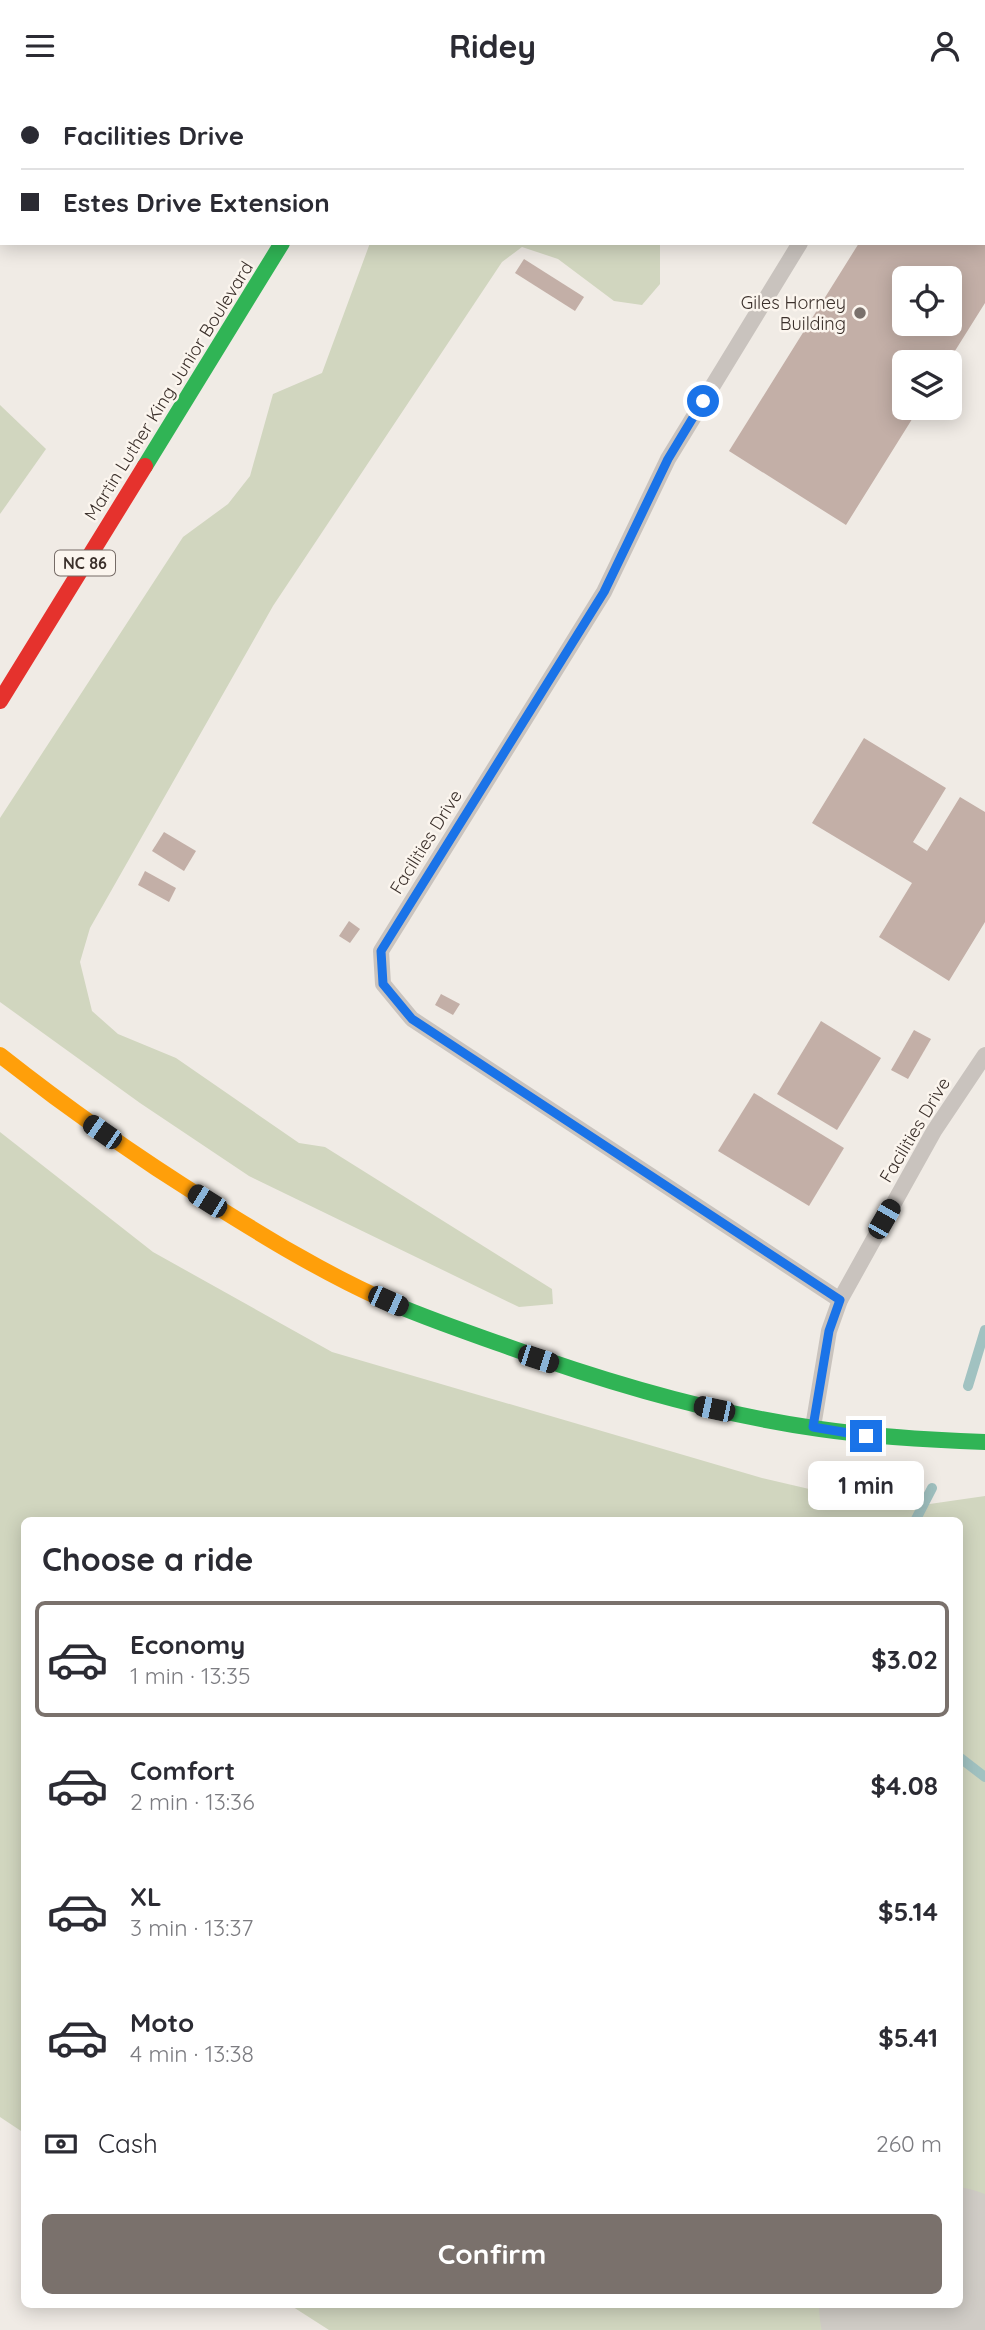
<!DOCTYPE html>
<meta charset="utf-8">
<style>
body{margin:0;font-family:Quicksand,sans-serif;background:#f7f7f7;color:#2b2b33;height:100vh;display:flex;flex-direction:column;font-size:26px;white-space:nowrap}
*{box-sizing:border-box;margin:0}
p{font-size:23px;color:#7c7c81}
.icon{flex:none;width:38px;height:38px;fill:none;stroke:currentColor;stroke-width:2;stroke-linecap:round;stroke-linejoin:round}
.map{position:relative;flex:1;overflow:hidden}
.panel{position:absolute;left:21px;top:1426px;width:942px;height:791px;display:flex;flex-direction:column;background:#fff;border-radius:10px;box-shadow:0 4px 18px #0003}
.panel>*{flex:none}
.top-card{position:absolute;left:0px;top:0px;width:985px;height:154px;box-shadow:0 4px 18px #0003;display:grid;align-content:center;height:154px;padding:0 21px;background:#fff}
.tools{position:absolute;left:892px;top:175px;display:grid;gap:14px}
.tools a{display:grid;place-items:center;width:70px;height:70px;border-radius:10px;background:#fff;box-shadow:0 4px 18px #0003;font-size:35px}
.end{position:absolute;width:32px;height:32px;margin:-16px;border:9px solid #1a73e8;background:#fff;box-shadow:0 0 0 4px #fff}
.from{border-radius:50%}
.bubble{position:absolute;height:49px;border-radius:10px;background:#fff;box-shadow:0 4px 18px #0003;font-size:23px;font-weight:800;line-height:49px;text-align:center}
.car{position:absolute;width:21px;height:42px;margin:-21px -10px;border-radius:9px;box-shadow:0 0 5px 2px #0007;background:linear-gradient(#222 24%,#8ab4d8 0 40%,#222 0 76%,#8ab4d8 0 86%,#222 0)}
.top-card b{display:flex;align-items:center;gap:24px;height:66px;font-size:26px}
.top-card b+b{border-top:2px solid #e1e1e2}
.top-card i{width:18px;height:18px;background:#2b2b33}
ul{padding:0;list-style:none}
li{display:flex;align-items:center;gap:21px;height:116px;margin:0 14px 10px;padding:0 7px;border:4px solid transparent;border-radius:10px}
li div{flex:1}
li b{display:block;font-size:26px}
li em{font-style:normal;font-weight:800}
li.current{border-color:#7a716c}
li>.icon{width:63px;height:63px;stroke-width:1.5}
h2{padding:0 21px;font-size:32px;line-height:84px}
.pay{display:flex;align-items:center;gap:18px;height:77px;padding:0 21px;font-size:26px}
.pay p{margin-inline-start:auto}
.cta{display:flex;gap:14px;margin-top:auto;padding:14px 21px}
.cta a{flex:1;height:80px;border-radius:10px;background:#7a716c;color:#fff;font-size:28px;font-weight:800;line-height:80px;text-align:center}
header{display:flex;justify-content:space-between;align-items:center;height:91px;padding:0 21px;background:#fff;font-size:32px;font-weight:800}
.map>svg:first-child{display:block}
</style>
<header><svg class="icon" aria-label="menu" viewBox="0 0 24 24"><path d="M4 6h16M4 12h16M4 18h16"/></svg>Ridey<svg class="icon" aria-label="person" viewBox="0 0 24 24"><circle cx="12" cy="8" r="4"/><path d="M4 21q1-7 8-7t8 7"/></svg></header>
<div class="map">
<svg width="985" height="2239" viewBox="0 0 985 2239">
<rect width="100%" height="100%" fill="#f0ebe5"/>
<g fill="#d1d6bf">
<path d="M 460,0 L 826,0 L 459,2 Z"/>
<path d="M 370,152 L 660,152 L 660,193 L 642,214 L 614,210 L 558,168 L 522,156 L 502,171 L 273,515 L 90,837 L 80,871 L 92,920 L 118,943 L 176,967 L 299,1052 L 325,1056 L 552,1198 L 553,1213 L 519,1216 L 249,1085 L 140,1012 L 0,911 L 0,727 L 183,446 L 228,413 L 250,385 L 273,303 L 322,282 Z"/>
<path d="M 0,314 L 46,358 L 0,423 Z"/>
<path d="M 0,1041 L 153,1161 L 332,1261 L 762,1387 L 895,1418 L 985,1405 L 985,2239 L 329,2239 L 290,2214 L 959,2214 L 959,1430 L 24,1430 L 24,2042 L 0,2026 Z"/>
</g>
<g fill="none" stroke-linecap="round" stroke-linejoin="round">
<g stroke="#a1c2c1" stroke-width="10">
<path d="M 714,0 L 714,2"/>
<path d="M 968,1295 L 985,1239"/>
<path d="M 915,1430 L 932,1397"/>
<path d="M 959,1666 L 985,1686"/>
</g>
<path stroke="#d0ccc6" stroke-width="240" d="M 939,2214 L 978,2239"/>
</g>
<g fill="#c3afa7" fill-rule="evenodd">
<path d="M 859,152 L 985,152 L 985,212 L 948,271 L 905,271 L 905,317 L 919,317 L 846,434 L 729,360 ZM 905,187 L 950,187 L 950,233 L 905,233 Z"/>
<path d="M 524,168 L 584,206 L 575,220 L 515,182 Z"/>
<path d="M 864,647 L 946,697 L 913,751 L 927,760 L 960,706 L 985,721 L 985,831 L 949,890 L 879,846 L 912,792 L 812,732 Z"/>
<path d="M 164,741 L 196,760 L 184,780 L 152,760 Z"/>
<path d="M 145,780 L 176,797 L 169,811 L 138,794 Z"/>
<path d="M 349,830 L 360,838 L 350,852 L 339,845 Z"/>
<path d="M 441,903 L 460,913 L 453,924 L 435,914 Z"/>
<path d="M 821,930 L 881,967 L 837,1039 L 777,1003 Z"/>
<path d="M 914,939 L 931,948 L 908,988 L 891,979 Z"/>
<path d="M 754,1002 L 844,1057 L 809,1115 L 718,1060 Z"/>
</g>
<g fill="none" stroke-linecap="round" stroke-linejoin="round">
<g stroke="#c9c3be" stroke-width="16">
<path d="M 891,2 L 892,0"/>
<path d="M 800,152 L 668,368 L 604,501 L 381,860 L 383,893 L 412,928 L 840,1209"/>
<path d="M 813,1336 L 829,1240 L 840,1209 L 934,1040 L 985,964"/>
</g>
<g stroke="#30b455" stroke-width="16">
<path d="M 374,2 L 375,0"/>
<path d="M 145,375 L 282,152"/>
<path d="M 382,1208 C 422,1226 464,1240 506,1255 C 608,1292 713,1323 820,1338 C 875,1346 930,1349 985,1351"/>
</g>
<path stroke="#ff9f0a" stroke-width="16" d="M 0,964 C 67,1017 137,1066 209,1111 C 265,1146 322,1181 382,1208"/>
<path stroke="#e5322d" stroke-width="16" d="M 0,610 L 145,375"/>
</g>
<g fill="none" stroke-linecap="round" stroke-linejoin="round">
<path stroke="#1a73e8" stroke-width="9" d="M 703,310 L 668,368 L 604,501 L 381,860 L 383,893 L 412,928 L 840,1209 L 829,1240 L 813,1336 L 866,1345"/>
</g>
<circle fill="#7a716c" stroke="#fbf5ee" stroke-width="2.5" cx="860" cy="222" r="7"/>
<g text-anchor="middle" stroke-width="5" stroke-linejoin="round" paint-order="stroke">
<rect fill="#fbf5ee" stroke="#756b66" stroke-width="2" x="55" y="459.5" width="60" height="25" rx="5"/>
<g font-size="16" font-weight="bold" fill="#3b302b">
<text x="85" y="478">NC 86</text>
</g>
<g font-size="18" fill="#3b302b" stroke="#fbf5ee" text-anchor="end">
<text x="846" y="218">Giles Horney<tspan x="846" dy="21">Building</tspan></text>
</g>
<g font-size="18" fill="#3b302b" stroke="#fbf5ee">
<text transform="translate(169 300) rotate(-58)" y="6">Martin Luther King Junior Boulevard</text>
<text transform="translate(426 751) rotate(-58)" y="6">Facilities Drive</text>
<text transform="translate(915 1039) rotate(-59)" y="6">Facilities Drive</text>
</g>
</g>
</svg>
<div class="tools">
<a><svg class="icon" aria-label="locate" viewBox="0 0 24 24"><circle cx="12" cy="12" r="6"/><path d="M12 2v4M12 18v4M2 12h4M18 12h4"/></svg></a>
<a><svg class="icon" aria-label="layers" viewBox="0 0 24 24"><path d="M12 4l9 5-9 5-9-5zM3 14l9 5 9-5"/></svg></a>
</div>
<i class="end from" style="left:703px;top:310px"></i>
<i class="end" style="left:866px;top:1345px"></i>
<div class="bubble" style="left:808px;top:1370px;width:116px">1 min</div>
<i class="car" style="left:102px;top:1041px;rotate:305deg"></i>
<i class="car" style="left:207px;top:1110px;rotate:302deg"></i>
<i class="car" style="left:884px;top:1128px;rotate:30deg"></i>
<i class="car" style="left:388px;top:1210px;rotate:114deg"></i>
<i class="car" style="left:538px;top:1268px;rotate:108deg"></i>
<i class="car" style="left:714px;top:1318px;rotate:282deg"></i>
<div class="top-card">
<b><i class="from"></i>Facilities Drive</b>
<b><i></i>Estes Drive Extension</b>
</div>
<section class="panel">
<h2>Choose a ride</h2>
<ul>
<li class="current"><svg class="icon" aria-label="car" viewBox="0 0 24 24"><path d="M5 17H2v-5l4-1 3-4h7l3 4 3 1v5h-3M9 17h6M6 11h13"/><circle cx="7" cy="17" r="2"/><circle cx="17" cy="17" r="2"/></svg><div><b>Economy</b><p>1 min · 13:35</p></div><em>$3.02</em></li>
<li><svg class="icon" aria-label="car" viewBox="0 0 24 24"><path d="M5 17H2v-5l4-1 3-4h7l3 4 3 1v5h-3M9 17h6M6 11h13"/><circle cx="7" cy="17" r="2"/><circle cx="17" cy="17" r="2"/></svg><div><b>Comfort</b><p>2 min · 13:36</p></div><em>$4.08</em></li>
<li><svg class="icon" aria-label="car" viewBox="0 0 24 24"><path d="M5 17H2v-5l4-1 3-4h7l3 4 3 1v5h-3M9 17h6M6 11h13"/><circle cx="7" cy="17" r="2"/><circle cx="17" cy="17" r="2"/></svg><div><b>XL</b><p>3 min · 13:37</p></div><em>$5.14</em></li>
<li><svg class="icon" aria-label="car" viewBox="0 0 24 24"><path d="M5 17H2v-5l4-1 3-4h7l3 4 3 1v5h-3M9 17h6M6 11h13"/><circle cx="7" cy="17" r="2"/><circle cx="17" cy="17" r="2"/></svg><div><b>Moto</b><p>4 min · 13:38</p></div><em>$5.41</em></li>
</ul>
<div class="pay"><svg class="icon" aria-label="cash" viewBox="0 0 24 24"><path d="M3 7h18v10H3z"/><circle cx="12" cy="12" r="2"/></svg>Cash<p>260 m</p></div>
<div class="cta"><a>Confirm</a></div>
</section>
</div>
